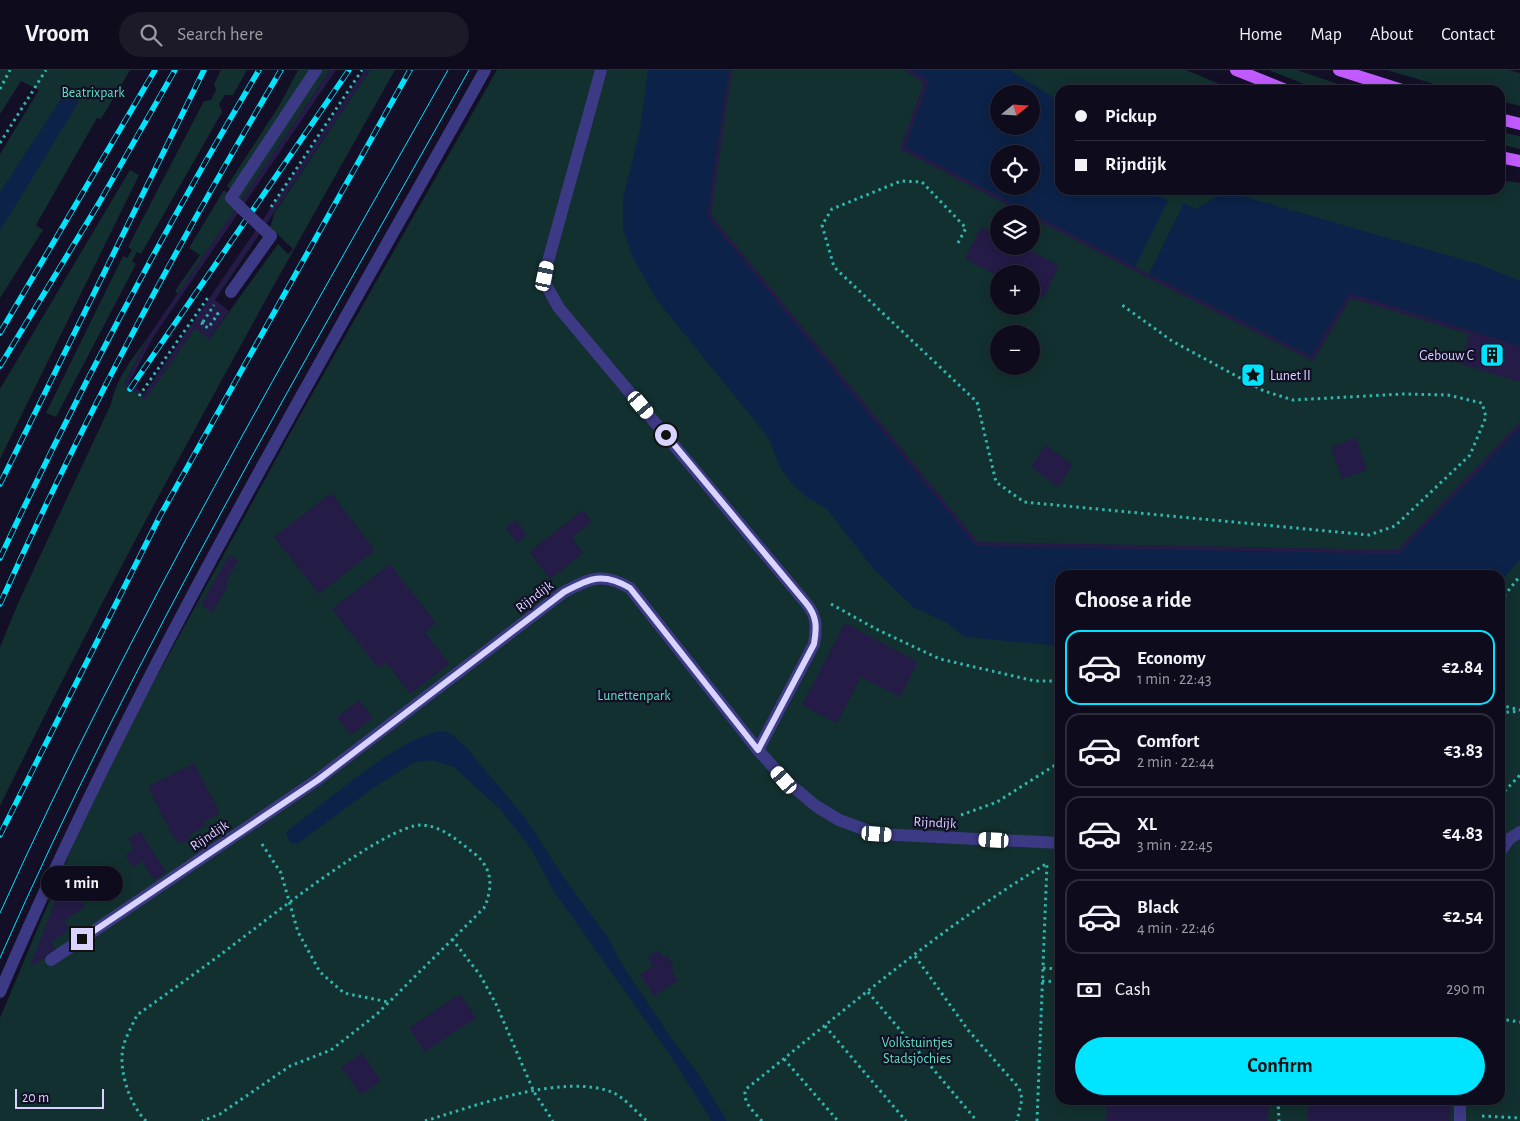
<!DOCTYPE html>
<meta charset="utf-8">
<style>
body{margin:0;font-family:"Alegreya Sans",sans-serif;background:#1c1929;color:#f1f3f6;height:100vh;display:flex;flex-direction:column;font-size:19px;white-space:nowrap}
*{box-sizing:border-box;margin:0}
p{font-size:16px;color:#9b9ba3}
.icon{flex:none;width:28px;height:28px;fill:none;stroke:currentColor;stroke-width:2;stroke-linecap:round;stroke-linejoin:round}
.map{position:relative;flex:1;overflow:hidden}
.side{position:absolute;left:1055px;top:500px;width:450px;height:535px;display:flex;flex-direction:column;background:#0e0b1c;border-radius:15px;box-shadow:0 2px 12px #0003,0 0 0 1px #2e2b3b}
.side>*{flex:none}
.banner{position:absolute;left:1055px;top:15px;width:450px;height:110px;border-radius:15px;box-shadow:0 2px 12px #0003,0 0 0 1px #2e2b3b;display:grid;align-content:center;height:110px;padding:0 20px;background:#0e0b1c}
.needle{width:32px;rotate:72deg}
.fabs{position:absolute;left:990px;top:15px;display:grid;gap:10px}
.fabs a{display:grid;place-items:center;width:50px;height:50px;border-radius:50%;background:#0e0b1c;box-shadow:0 2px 12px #0003,0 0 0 1px #2e2b3b;font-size:25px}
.scale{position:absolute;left:15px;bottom:12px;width:89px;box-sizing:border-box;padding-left:5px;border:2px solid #d9d4ff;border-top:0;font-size:14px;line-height:18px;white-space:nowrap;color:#d9d4ff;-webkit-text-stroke:4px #130f26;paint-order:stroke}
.end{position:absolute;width:22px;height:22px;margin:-11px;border:6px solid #d9d4ff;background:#111;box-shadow:0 0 0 2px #111}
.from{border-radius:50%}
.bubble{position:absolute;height:35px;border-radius:18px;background:#0e0b1c;box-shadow:0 2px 12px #0003,0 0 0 1px #2e2b3b;font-size:16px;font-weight:700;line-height:35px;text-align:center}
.car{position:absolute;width:15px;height:30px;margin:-15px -8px;border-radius:6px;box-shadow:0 0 4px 1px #0007;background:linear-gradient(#fff 24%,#345 0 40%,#fff 0 76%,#345 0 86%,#fff 0)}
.banner b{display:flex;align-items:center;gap:18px;height:48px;font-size:19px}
.banner b+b{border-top:1px solid #2e2b3b}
.banner i{width:12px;height:12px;background:#f1f3f6}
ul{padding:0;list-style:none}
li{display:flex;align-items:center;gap:15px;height:75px;margin:0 10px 8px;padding:0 10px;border:2px solid #2e2b3b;border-radius:15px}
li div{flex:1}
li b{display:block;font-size:19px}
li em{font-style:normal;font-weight:700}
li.on{border-color:#00e5ff}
li>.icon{width:45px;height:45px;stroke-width:1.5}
h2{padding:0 20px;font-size:22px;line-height:60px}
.pay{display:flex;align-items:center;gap:12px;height:55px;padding:0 20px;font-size:19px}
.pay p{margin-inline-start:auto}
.primary-button{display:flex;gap:10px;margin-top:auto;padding:10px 20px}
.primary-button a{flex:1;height:58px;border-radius:30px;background:#00e5ff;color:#111;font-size:20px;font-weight:700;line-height:58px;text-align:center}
header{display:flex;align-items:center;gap:30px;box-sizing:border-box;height:70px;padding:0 25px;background:#0e0b1c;border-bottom:1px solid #2e2b3b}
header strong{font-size:24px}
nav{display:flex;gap:28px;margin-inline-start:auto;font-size:18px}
.search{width:350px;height:45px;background:#1c1929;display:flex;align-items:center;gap:12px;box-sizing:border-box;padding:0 18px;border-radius:28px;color:#9b9ba3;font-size:19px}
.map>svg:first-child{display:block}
</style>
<header>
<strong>Vroom</strong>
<div class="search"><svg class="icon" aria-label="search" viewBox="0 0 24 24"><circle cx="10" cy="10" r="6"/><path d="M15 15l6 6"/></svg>Search here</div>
<nav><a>Home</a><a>Map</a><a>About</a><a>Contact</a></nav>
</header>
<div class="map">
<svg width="1520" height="1051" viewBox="0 0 1520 1051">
<rect width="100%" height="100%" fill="#130f26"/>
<g fill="#12302f" fill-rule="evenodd">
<path d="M 0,0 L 130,0 L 101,49 L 97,48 L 36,155 L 43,160 L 0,228 L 0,84 L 39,20 L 21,11 L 0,44 Z"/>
<path d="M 221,0 L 247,0 L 233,25 L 225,25 L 219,34 L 222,42 L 141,184 L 137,182 L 132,191 L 136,194 L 56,347 L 46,343 L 123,186 L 127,188 L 132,180 L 128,177 L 204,31 L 211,30 L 216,20 L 214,14 Z"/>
<path d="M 298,0 L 330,0 L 242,131 L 227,116 L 279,36 Z"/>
<path d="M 370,0 L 395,0 C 258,242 122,485 0,736 L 0,577 L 19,531 L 111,334 C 117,306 134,287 150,264 L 124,314 L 145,329 L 195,258 L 210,268 L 276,177 L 278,174 L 288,184 L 293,179 L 270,157 L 275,142 Z"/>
<path d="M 497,0 L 1186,0 L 1234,20 L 1060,20 L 1060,120 L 1500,120 L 1500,110 L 1520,113 L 1520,1051 L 0,1051 L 0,948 L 77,765 L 139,639 L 299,347 ZM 999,24 L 1031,24 L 1031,56 L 999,56 ZM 999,84 L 1031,84 L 1031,116 L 999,116 ZM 999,144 L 1031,144 L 1031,176 L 999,176 ZM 999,204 L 1031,204 L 1031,236 L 999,236 ZM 999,264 L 1031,264 L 1031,296 L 999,296 ZM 1060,505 L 1500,505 L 1500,1030 L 1060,1030 Z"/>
<path d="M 1269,0 L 1297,0 L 1355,20 L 1319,20 Z"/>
<path d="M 1387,0 L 1509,0 L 1520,3 L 1520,36 L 1500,31 L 1500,20 L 1454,20 Z"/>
<path d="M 1500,62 L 1520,66 L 1520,79 L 1500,74 Z"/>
<path d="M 130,100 L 139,105 L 0,389 L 0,319 Z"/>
<path d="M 224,120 L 239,135 L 178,224 L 175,221 L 200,185 L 189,178 Z"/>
</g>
<g fill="#0c2248" fill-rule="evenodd">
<path d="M 648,0 L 729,0 L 707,146 L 976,475 L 1399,484 L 1520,358 L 1520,490 L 1500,512 L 1500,505 L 1060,505 L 1060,576 L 965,567 L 947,553 L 913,537 L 872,497 L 827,439 L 808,428 L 793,415 L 781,399 L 768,367 L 656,229 L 632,185 L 623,159 L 623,128 L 640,59 Z"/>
<path d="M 912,0 L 1009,0 L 1060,31 L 1060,120 L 1143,120 L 1168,130 L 1135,197 L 905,77 L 929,12 ZM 999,24 L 1031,24 L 1031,56 L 999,56 ZM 999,84 L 1031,84 L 1031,116 L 999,116 Z"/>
<path d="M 69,17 L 79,21 L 78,33 L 0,161 L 0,122 Z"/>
<path d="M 1225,121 L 1478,194 L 1520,211 L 1520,276 L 1350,223 L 1311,286 L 1149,204 L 1184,133 L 1196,139 Z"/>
<path d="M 442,661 L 450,663 L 466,677 L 526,749 L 564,808 L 607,866 L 623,896 L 671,968 L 697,1002 L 727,1051 L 712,1051 L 670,985 L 553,820 L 532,780 L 501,740 L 454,697 L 431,690 L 413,693 L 373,718 L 297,774 L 290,773 L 286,762 C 323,735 399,666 442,661 Z"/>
</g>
<g fill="#241b47">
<path d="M 330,0 L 336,0 L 154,266 L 129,313 L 144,324 L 365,0 L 370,0 L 215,230 L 229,241 L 209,269 L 195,258 L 145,330 L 124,314 L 150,264 Z"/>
<path d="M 729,0 L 732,0 L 711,145 L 978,472 L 1397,480 L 1520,352 L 1520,358 L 1399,484 L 976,476 L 707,146 Z"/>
<path d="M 905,0 L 912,0 L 929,11 L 905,77 L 1135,197 L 1311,286 L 1350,223 L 1520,276 L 1520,312 L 1461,294 L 1469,264 L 1351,228 L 1313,291 L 1164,216 L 1031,147 L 1031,144 L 1025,144 L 900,79 L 924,13 Z"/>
<path d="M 981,157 L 999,166 L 999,176 L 1020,176 L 1059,195 L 1044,228 L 1031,222 L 1031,204 L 999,204 L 999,206 L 965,189 Z"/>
<path d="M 1356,368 L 1367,400 L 1342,409 L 1331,377 Z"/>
<path d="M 1045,375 L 1073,395 L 1058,417 L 1031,397 Z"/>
<path d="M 331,423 L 375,480 L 319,524 L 274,467 Z"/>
<path d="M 583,440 L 592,452 L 572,467 L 583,483 L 550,509 L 529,482 Z"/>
<path d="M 516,450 L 527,465 L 517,473 L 506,458 Z"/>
<path d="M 229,485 L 238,490 L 226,513 L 228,515 L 213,542 L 201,535 Z"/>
<path d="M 390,494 L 436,553 L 425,562 L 449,594 L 410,624 L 386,592 L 378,598 L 332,539 Z"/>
<path d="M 845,553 L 918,592 L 900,627 L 861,607 L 837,653 L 802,635 Z"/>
<path d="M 359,630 L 373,648 L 351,665 L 337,647 Z"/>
<path d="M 194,693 L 220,743 L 204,752 L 207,755 L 189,765 L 191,768 L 181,774 L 178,770 L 176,772 L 148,717 Z"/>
<path d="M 140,761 L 166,802 L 154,810 L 142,791 L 133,797 L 125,785 L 134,779 L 128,769 Z"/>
<path d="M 65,807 L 85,837 L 64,851 L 69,860 L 51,872 L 57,882 L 30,896 Z"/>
<path d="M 658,880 L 663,888 L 667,885 L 674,897 L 671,900 L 678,910 L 654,926 L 640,905 L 653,896 L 648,887 Z"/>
<path d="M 460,924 L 476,948 L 425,982 L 409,958 Z"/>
<path d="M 362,983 L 381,1011 L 361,1025 L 341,997 Z"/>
<path d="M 1107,1030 L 1269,1030 L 1268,1051 L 1106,1051 Z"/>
<path d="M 1308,1030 L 1451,1030 L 1450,1051 L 1308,1051 Z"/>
</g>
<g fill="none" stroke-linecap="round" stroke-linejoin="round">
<g stroke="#2fb8b0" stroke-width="3" stroke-dasharray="2.5 4" stroke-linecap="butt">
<path d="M 0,19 L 10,0"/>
<path d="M 0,73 L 46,0"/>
<path d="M 271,137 L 362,0"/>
<path d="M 958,173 L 966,158 L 922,112 L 901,111 L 832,139 L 822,155 L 834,197 L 977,332 L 996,412 L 1024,432 L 1369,465 L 1395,456 L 1470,385 L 1486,347 L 1482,333 L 1448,325 L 1403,324 L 1293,330 L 1264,321 L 1172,271 L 1122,235"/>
<path d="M 203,252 L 202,254 L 208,258 L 218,244 L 214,241"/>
<path d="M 139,326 L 209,226"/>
<path d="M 1500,531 L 1520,506"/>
<path d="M 831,534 L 876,559 L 940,589 L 1035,611 L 1060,611"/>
<path d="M 1500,635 L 1520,640"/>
<path d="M 1500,643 L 1519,641"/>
<path d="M 1500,726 L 1520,705"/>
<path d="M 961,745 L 997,732 L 1060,692"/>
<path d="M 262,774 L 281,803 L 298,862 L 320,902 L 344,923 L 388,932"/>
<path d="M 452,869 L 480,905 L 496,934 L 534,1022 L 553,1051"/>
<path d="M 915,886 L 968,960 L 1019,1018 L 1022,1029 L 1017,1051"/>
<path d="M 1043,898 L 1060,899"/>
<path d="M 1042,911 L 1060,912"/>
<path d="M 868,922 L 977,1051"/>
<path d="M 1500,949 L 1520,952"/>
<path d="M 825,956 L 906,1051"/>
<path d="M 784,989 L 838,1051"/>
<path d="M 1278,1030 L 1279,1051"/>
<path d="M 1482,1046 L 1520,1048"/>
<path d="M 146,1051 C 129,1034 117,997 124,974 C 127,964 133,954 137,945 C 165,925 193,905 220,885 C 254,860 387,752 423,755 C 444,757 459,772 475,784 C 493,799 493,818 484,838 L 377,944 L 331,980 L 290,996 L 220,1044 L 202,1051"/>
<path d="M 425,1051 C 475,1036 561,1003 612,1022 C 624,1027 637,1043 647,1051"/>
<path d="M 762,1051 C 754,1042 741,1031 746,1019 C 843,942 939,858 1046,794"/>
<path d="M 1037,1051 L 1047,794"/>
</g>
<g stroke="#3d3a85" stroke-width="12">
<path d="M 601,0 L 547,195 L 546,215 L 559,238 L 806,533 C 817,546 817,557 814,574 L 758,680"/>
<path d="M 242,139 L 231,128 L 316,0"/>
<path d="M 231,222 L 271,166 L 260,156"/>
<path d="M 1500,782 L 1509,769"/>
<path d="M 0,922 C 137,602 315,303 485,0"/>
<path d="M 1460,1051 L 1460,1030"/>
</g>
<g stroke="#3d3a85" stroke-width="12">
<path d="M 1500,770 L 1509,769 L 1520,762"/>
<path d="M 51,890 L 317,710 L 564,522 C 590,508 603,502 630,518 L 758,680 L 785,710 L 816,736 L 839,750 L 877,764 L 1060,773"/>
</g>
<g stroke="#c25bff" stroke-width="12">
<path d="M 1236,0 L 1286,20"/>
<path d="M 1339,0 L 1402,20"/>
<path d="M 1500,49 L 1520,54"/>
<path d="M 1500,87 L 1520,91"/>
</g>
<g stroke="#00e5ff" stroke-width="1">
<path d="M 0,843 C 131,552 292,277 448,0"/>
<path d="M 0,888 C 135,580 305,292 469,0"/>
</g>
<g stroke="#00e5ff" stroke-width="5.5">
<g id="rail">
<path d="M 0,263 L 155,0"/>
<path d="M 0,296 L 99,133 L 175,0"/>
<path d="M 130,319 L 349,0"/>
<path d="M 0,414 L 204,0"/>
<path d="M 0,488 C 78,321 165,158 259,0"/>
<path d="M 0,534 C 82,351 178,173 281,0"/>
<path d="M 0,765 L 160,446 L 410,0"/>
</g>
</g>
<use href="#rail" stroke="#130f26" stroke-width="4" stroke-dasharray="11" stroke-linecap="butt"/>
<path stroke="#2fb8b0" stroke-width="3" stroke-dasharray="2.5 4" stroke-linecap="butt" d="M 203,252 L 214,235"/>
<path stroke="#3d3a85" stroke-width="12" d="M 242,139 L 260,156"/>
</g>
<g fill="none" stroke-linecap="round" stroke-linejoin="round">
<path stroke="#d9d4ff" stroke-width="6" d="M 82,869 L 318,710 L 564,522 C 590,508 603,502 630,518 L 758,680 L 814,574 C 817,557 817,546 806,533 L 666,365"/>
</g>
<defs>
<g id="building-square" transform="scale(1.25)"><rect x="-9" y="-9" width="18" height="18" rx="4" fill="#00e5ff" stroke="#130f26"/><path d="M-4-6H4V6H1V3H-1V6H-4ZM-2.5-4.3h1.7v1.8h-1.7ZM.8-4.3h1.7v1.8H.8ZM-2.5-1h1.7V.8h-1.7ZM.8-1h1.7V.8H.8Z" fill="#111"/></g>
<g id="sight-square" transform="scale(1.25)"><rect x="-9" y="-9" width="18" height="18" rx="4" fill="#00e5ff" stroke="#130f26"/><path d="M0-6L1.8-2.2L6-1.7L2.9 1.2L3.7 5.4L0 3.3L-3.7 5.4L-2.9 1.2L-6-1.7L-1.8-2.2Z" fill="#111"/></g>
</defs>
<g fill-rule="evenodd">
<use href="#building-square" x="1492" y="285"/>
<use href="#sight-square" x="1253" y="305"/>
</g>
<g text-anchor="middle" stroke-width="4.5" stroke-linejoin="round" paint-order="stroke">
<g font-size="14" fill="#5fe0c0" stroke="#130f26">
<text x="93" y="27">Beatrixpark</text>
<text x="634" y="630">Lunettenpark</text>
<text x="917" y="977">Volkstuintjes<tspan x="917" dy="16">Stadsjochies</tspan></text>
</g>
<g font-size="14" fill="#d9d4ff" stroke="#130f26" text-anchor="end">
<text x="1474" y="290">Gebouw C</text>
<text x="1270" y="310" text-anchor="start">Lunet II</text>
</g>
<g font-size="14" fill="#d9d4ff" stroke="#130f26">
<text transform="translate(534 526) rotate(-37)" y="5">Rijndijk</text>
<text transform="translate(935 752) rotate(3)" y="5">Rijndijk</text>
<text transform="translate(209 765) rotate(-34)" y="5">Rijndijk</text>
</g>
</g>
</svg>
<div class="fabs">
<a><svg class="needle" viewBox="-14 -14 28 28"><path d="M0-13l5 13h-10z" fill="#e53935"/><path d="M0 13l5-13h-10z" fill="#9b9ba3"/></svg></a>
<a><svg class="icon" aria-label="locate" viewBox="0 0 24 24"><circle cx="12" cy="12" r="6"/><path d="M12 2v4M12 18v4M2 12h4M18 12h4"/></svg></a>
<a><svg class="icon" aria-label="layers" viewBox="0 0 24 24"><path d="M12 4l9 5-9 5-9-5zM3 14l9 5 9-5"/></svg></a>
<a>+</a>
<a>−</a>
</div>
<div class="scale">20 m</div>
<i class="end from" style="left:666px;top:365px"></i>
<i class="end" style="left:82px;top:869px"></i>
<div class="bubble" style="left:41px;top:796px;width:82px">1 min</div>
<i class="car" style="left:545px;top:206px;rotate:12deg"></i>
<i class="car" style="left:641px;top:335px;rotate:140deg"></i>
<i class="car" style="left:784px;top:710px;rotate:319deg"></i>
<i class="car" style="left:877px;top:764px;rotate:94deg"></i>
<i class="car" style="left:994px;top:770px;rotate:273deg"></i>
<div class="banner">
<b><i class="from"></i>Pickup</b>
<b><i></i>Rijndijk</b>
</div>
<section class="side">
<h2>Choose a ride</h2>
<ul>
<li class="on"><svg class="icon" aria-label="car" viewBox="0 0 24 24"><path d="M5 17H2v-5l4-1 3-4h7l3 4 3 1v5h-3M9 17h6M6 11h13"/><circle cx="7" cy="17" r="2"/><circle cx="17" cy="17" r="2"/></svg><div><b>Economy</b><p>1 min · 22:43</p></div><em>€2.84</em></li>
<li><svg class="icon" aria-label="car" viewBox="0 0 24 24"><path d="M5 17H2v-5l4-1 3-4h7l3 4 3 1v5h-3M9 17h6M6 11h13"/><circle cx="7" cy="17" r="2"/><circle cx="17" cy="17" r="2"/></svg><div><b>Comfort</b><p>2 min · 22:44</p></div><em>€3.83</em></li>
<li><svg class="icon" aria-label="car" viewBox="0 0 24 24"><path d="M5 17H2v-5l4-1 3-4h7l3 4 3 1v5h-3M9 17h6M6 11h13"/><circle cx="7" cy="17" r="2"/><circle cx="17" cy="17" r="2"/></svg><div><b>XL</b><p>3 min · 22:45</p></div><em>€4.83</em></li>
<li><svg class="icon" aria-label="car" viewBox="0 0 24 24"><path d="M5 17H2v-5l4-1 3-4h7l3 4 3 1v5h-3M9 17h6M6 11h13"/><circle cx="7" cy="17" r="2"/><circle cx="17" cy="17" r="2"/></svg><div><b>Black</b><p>4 min · 22:46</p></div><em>€2.54</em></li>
</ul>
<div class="pay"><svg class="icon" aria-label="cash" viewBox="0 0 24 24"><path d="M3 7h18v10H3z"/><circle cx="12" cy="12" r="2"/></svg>Cash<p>290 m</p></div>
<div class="primary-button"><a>Confirm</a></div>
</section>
</div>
